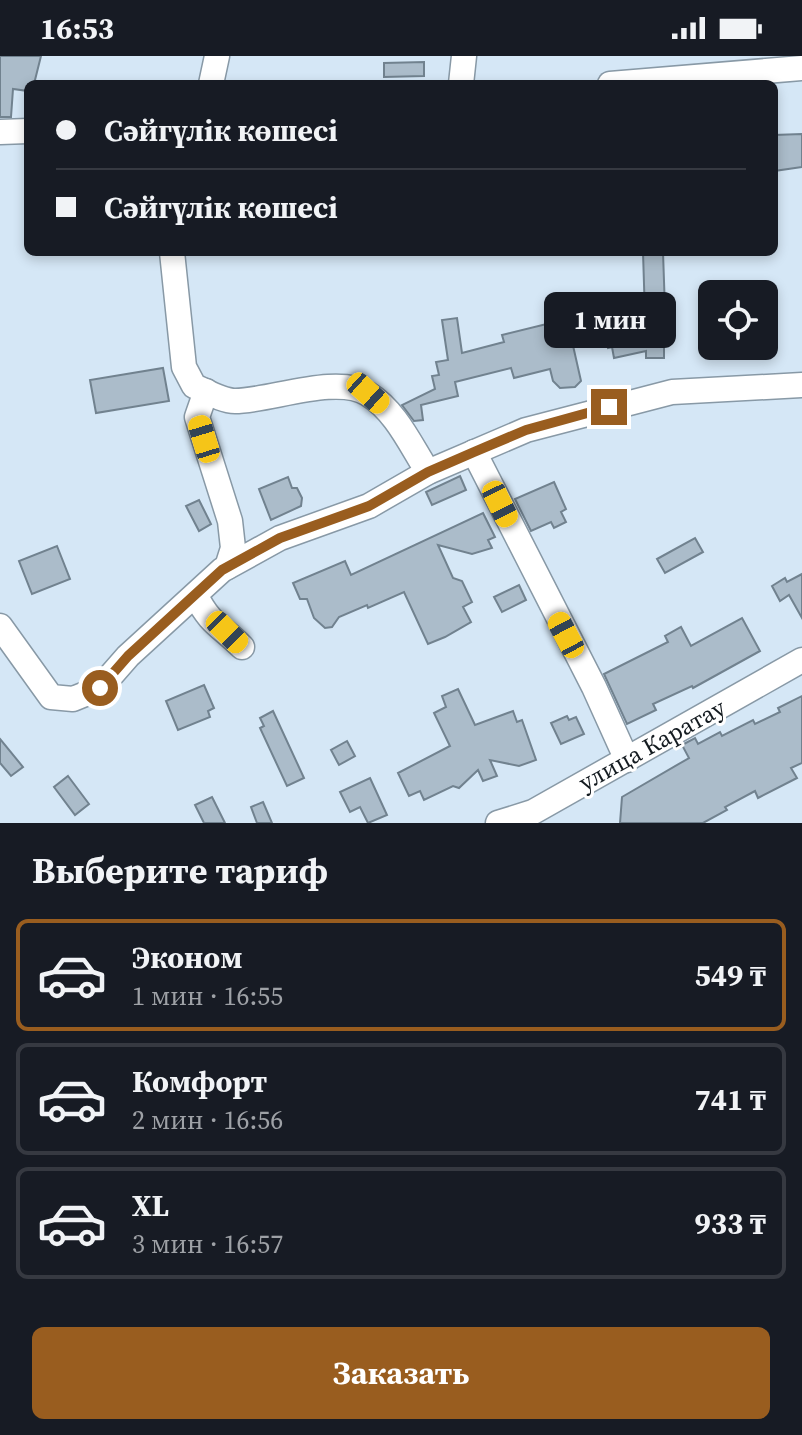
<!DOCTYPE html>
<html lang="ru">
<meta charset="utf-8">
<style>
body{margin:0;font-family:"Source Serif 4",serif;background:#242831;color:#f1f3f6;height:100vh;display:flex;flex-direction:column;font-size:30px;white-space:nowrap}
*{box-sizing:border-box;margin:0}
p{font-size:26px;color:#9ea1a6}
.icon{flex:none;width:44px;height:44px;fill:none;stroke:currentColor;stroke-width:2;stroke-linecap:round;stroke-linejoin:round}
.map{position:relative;height:767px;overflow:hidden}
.details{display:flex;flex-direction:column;background:#171b24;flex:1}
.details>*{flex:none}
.banner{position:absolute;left:24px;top:24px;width:754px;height:176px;border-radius:12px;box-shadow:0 4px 12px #0003;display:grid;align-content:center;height:176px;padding:0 32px;background:#171b24}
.buttons{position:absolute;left:698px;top:224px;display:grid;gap:16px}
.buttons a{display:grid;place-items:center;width:80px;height:80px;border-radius:12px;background:#171b24;box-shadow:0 4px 12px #0003;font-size:40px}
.end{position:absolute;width:36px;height:36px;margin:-18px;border:10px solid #995d1f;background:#fff;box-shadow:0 0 0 4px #fff}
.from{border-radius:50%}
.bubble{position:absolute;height:56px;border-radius:12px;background:#171b24;box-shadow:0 4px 12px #0003;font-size:26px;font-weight:700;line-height:56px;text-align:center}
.car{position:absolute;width:24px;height:48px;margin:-24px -12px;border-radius:10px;box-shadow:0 0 6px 2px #0007;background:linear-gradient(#f5c518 24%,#345 0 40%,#f5c518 0 76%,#345 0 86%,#f5c518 0)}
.banner b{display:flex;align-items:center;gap:28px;height:76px;font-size:30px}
.banner b+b{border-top:2px solid #363941}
.banner i{width:20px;height:20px;background:#f1f3f6}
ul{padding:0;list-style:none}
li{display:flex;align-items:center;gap:24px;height:112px;margin:0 16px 12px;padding:0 16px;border:4px solid #363941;border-radius:12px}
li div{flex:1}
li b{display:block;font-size:30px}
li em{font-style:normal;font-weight:700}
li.active{border-color:#995d1f}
li>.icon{width:72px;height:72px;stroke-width:1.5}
h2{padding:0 32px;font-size:36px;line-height:96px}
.primary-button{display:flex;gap:16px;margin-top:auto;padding:16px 32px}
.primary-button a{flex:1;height:92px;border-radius:12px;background:#995d1f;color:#fff;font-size:32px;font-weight:700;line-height:92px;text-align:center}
.status{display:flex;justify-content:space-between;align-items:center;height:56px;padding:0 40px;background:#171b24;direction:ltr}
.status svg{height:22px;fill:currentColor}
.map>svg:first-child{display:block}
</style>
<div class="status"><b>16:53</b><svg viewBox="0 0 49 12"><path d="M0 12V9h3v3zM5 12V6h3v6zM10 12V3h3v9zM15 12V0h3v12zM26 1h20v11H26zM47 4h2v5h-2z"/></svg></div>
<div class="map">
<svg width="802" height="767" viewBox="0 0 802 767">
<rect width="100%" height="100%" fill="#d5e7f6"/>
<g fill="#abbcca" stroke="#71828f" stroke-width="2">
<path d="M 0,0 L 41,0 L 34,28 L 28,28 L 28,35 L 13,33 L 11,61 L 0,61 Z"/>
<path d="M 424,6 L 424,20 L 384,21 L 384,7 Z"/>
<path d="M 802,78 L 802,111 L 774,115 L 774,79 Z"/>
<path d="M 643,196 L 663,196 L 665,254 L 672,254 L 673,276 L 664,277 L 664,302 L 646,302 L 646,295 L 614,302 L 612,291 L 608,292 L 604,268 L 645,260 Z"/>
<path d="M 457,262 L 462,297 L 504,286 L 502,279 L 567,263 L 581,325 L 575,331 L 560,332 L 553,325 L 550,313 L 514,322 L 511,312 L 455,326 L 458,340 L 421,349 L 423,364 L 414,365 L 402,349 L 435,333 L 432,320 L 439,319 L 436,306 L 448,304 L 442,264 Z"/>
<path d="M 163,312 L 169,345 L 96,357 L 90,324 Z"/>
<path d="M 460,420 L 466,434 L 432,449 L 426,436 Z"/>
<path d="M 288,421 L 292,432 L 297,432 L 302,442 L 301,450 L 271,464 L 259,433 Z"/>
<path d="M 554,426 L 566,453 L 561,456 L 566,466 L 554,472 L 551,466 L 531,475 L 515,443 Z"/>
<path d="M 199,444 L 211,468 L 199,475 L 186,450 Z"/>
<path d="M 483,457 L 495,481 L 488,484 L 492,492 L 472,498 L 438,489 L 453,522 L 462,525 L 472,546 L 463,551 L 471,566 L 445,581 L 428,588 L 404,536 L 368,552 L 367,549 L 339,561 L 332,571 L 325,572 L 314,562 L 307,543 L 300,543 L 293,527 L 345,505 L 351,519 Z"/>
<path d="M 695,482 L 703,496 L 665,517 L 657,503 Z"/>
<path d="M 57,490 L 70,523 L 32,538 L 19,505 Z"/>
<path d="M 802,518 L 802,562 L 789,539 L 780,545 L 772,530 L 785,522 L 787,526 Z"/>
<path d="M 519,529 L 526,544 L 502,556 L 494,541 Z"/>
<path d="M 742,562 L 760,595 L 693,632 L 692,630 L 653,648 L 656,654 L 627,668 L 604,618 L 668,586 L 665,580 L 681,571 L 691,590 Z"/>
<path d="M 204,629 L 214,652 L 208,655 L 210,661 L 178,674 L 166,645 Z"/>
<path d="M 458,633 L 475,669 L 513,655 L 517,666 L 522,664 L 536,704 L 519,710 L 490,704 L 497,720 L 483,725 L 478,714 L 459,732 L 453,730 L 424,744 L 420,735 L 409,740 L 398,717 L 450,690 L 434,657 L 446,651 L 442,640 Z"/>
<path d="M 802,640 L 802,707 L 791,712 L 797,722 L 758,742 L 755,735 L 725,751 L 727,754 L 703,767 L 620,767 L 622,741 L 689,702 L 682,689 L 695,682 L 698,688 L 720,676 L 722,680 L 753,664 L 755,668 L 780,656 L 778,652 Z"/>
<path d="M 273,655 L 304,722 L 287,730 L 260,672 L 264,670 L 260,662 Z"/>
<path d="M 567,660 L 569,664 L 576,661 L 584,678 L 561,688 L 551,667 Z"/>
<path d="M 0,683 L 23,711 L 11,720 L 0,707 Z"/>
<path d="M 347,685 L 355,700 L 339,709 L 331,694 Z"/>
<path d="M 68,720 L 89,748 L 75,759 L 54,731 Z"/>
<path d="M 370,722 L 387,759 L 368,767 L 360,751 L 350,756 L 340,736 Z"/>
<path d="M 212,741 L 225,767 L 204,767 L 195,749 Z"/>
<path d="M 263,746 L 272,767 L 257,767 L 251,751 Z"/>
</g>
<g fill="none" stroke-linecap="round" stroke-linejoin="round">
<g stroke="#8899a6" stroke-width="27">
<g id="minor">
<path d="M 211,28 L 217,0"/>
<path d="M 461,28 L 464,0"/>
<path d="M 610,28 L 802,12"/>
<path d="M 0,76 L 28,75"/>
<path d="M 172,196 L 184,311 L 194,330 C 206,335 222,345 235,345 C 270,345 337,318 368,338 C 396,355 411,390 428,416"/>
<path d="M 206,335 L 197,361 L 230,465 L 233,492 L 227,511"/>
<path d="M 474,396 L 594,631 L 627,704"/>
<path d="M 196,540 C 210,568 221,570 242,591"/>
<path d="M 0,570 L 51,641 L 73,643 L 100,632 L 128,600 L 222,514 L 280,482 L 369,450 L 428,416 L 526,374 L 672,336 L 802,329"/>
<path d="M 498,767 L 533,756 L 802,604"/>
</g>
</g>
<use href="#minor" stroke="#fff" stroke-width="24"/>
</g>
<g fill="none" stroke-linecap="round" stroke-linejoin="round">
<path stroke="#995d1f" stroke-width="10" d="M 100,632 L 128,600 L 222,514 L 280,482 L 369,450 L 428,416 L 474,396 L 526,374 L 609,351"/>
</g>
<g text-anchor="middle" stroke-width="6" stroke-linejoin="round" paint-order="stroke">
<g font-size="24" fill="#141b20" stroke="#fff">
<text transform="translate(652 689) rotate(-29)" y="8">улица Каратау</text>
</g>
</g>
</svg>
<div class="buttons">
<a><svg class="icon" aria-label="locate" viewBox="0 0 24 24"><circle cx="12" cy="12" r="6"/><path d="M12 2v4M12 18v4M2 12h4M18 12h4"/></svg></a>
</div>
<i class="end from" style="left:100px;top:632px"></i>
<i class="end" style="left:609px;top:351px"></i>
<div class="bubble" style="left:544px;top:236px;width:132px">1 мин</div>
<i class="car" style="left:368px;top:337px;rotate:132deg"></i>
<i class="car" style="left:204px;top:383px;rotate:343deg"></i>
<i class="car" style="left:500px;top:448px;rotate:154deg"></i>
<i class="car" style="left:227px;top:576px;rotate:135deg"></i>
<i class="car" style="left:566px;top:579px;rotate:332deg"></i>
<div class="banner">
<b><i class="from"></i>Сәйгүлік көшесі</b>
<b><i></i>Сәйгүлік көшесі</b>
</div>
</div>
<section class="details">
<h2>Выберите тариф</h2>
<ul>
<li class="active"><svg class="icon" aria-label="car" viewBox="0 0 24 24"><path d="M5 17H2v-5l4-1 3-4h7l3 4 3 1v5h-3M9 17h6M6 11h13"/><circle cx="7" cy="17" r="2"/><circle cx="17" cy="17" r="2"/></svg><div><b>Эконом</b><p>1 мин · 16:55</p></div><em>549 ₸</em></li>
<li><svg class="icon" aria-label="car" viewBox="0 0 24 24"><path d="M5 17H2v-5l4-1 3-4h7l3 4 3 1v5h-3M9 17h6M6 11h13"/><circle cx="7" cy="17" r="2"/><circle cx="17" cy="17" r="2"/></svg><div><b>Комфорт</b><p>2 мин · 16:56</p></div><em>741 ₸</em></li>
<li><svg class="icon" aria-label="car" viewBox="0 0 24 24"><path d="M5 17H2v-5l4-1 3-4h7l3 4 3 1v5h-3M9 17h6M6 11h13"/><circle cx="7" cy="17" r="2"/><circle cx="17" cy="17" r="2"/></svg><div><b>XL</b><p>3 мин · 16:57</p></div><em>933 ₸</em></li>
</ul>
<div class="primary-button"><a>Заказать</a></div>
</section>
